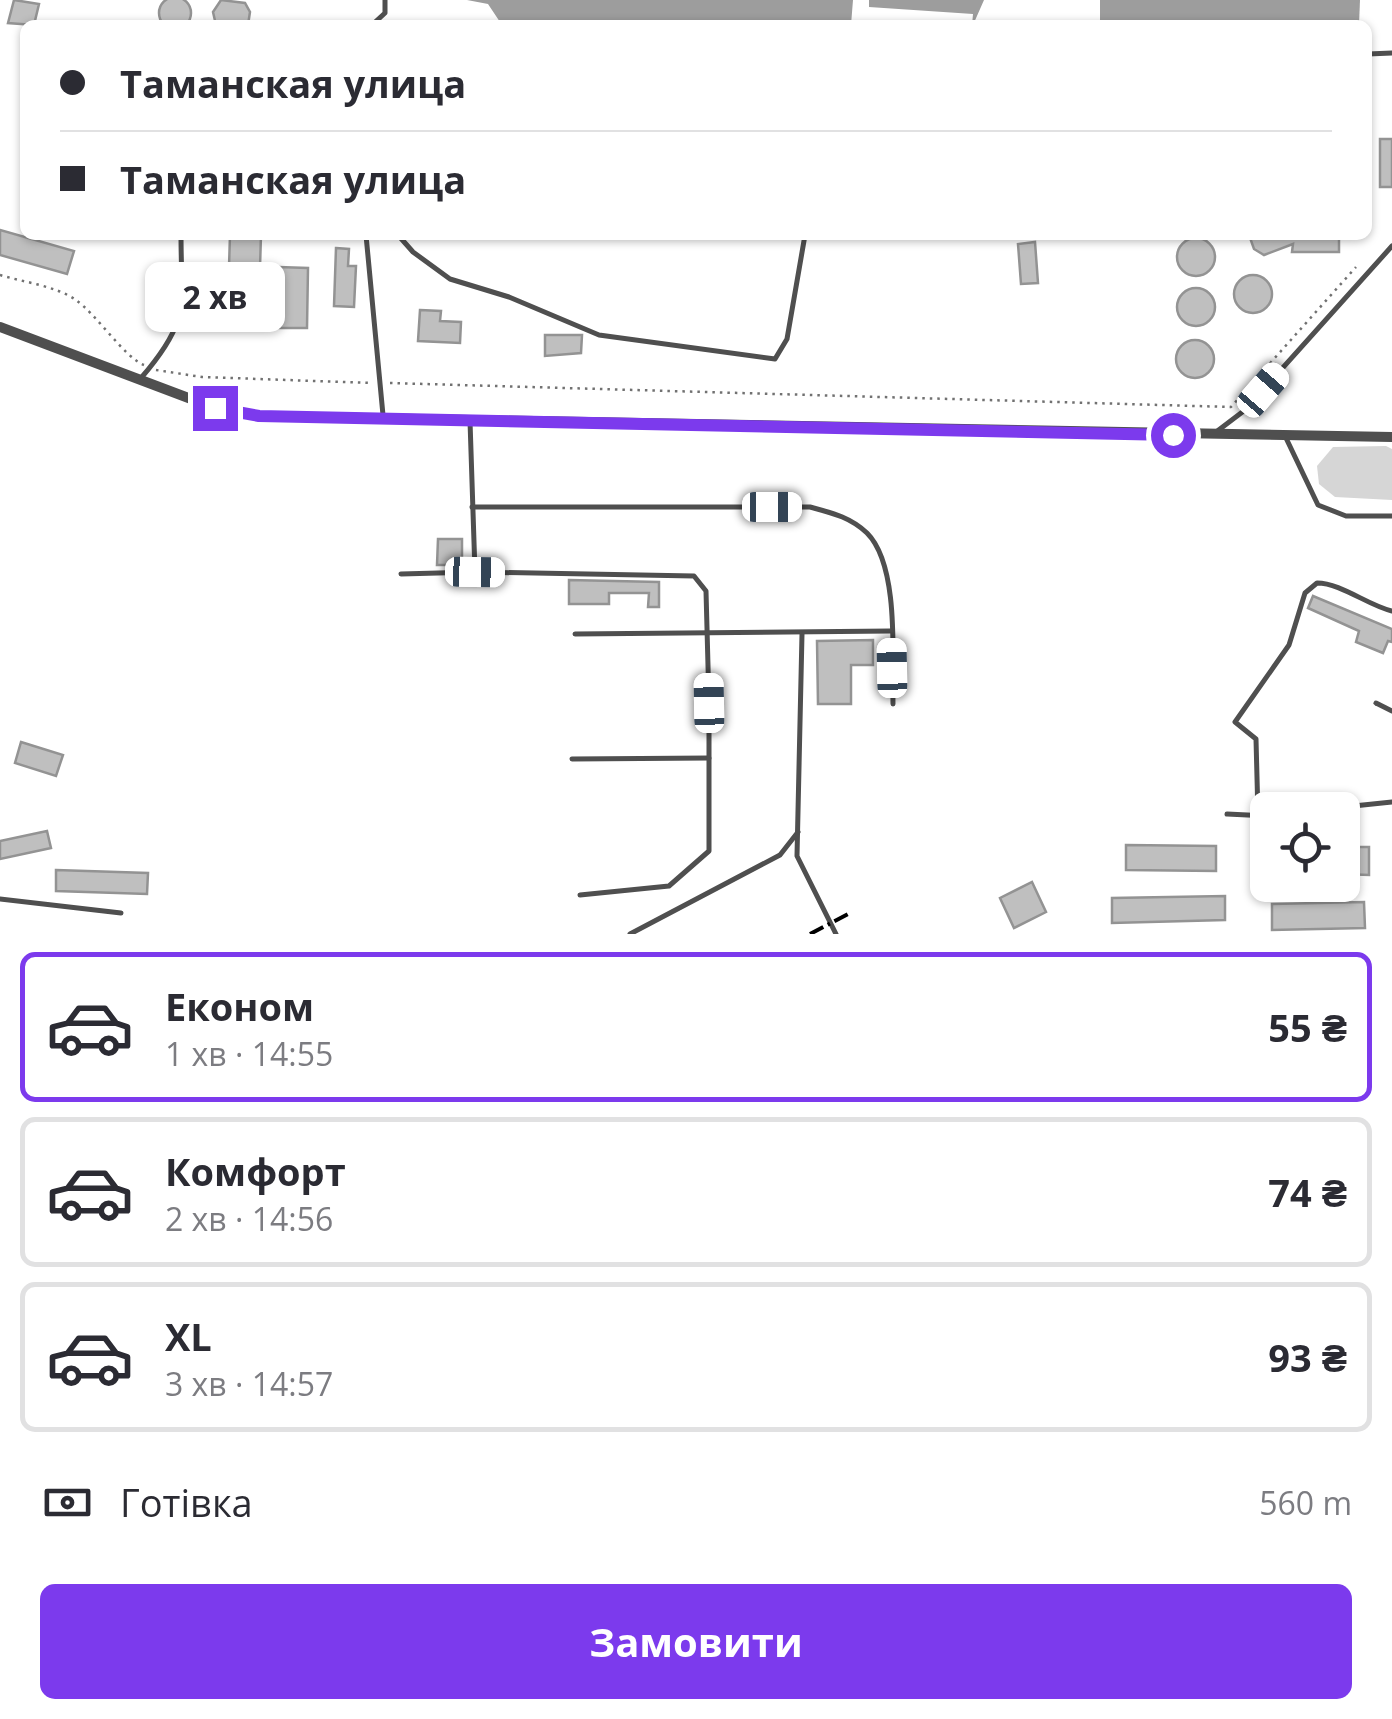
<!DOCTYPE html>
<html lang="uk">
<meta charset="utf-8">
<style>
body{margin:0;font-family:"Open Sans",sans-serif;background:#f2f2f3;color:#2b2b33;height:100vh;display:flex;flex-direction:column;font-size:38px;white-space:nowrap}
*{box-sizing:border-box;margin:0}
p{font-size:32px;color:#7c7c81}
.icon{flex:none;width:55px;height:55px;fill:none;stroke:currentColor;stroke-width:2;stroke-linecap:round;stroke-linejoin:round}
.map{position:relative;height:934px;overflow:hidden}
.side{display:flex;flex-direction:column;background:#fff;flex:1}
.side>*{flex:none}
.guide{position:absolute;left:20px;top:20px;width:1352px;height:220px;border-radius:15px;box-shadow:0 2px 8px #0004;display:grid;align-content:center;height:220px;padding:0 40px;background:#fff}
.buttons{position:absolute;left:1250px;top:792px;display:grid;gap:20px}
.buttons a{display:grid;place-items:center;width:110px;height:110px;border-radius:15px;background:#fff;box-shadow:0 2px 8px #0004;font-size:50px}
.end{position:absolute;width:45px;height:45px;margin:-22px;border:12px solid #7c3aed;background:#fff;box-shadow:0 0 0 5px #fff}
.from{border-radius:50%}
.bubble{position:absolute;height:70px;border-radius:15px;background:#fff;box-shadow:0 2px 8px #0004;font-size:32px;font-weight:700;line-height:70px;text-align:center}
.car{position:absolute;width:30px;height:60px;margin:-30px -15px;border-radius:12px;box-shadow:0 0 8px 2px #0007;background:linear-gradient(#fff 24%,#345 0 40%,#fff 0 76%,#345 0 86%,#fff 0)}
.guide b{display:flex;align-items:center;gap:35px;height:95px;font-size:38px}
.guide b+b{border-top:2px solid #e1e1e2}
.guide i{width:25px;height:25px;background:#2b2b33}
ul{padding:18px 0 0;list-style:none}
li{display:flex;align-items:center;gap:30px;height:150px;margin:0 20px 15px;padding:0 20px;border:5px solid #e1e1e2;border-radius:15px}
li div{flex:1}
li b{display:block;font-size:38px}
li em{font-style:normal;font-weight:700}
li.on{border-color:#7c3aed}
li>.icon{width:90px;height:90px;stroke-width:1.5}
.pay{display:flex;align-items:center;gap:25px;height:110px;padding:0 40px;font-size:38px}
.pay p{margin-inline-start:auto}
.action{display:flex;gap:20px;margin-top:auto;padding:20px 40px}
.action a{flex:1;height:115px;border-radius:15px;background:#7c3aed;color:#fff;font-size:40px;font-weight:700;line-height:115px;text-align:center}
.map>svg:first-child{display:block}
</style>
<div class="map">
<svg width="1392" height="934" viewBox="0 0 1392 934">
<rect width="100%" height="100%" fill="#fff"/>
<path fill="#d6d6d6" d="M 1386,446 L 1392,449 L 1392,500 L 1335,497 L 1319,484 L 1317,466 L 1333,447 Z"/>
<g fill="#9d9d9d">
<path d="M 467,0 L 984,0 L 973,25 L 502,25 L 488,4 Z"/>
<path d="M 1100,0 L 1360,0 L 1359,25 L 1100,20 Z"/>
</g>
<path fill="#fff" d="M 853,0 L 869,0 L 869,7 L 973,14 L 972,25 L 851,25 Z"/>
<g fill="#bfbfbf" stroke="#939393" stroke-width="2.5">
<circle cx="175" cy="13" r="16"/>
<path d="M 14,0 L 39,4 L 34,25 L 8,23 Z"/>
<path d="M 221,0 L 245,3 L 250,12 L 248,25 L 216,25 L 213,12 Z"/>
<rect x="1380" y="139" width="12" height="48"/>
<path d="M 0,230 L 74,251 L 67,274 L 0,255 Z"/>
<path d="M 230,235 L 261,235 L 259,299 L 228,299 Z"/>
<path d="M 1249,235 L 1339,235 L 1339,252 L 1292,252 L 1293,244 L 1264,255 L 1254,249 Z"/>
<circle cx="1196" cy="257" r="19"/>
<path d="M 1035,242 L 1038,283 L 1021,284 L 1018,244 Z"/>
<path d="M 336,248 L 349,249 L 348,266 L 356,266 L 354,307 L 334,306 Z"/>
<path d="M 278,267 L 308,268 L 307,328 L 277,328 Z"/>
<circle cx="1253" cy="294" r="19"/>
<circle cx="1196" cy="307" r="19"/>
<path d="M 420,310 L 441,311 L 440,321 L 461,322 L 460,343 L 418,341 Z"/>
<path d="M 545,335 L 582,335 L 581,353 L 545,356 Z"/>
<circle cx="1195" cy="359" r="19"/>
<path d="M 438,539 L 462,539 L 462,565 L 437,565 Z"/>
<path d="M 569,580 L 659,582 L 659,607 L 648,607 L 649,593 L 609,593 L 609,604 L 569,604 Z"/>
<path d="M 1313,596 L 1392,629 L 1392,642 L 1388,641 L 1383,653 L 1356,642 L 1359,631 L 1308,608 Z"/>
<path d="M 873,640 L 873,665 L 851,665 L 851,704 L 818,704 L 817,641 Z"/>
<path d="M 21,742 L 63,755 L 56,776 L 15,763 Z"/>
<path d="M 47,831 L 51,848 L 0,859 L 0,841 Z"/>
<path d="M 1126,845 L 1216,846 L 1216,871 L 1126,870 Z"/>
<path d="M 1342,847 L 1369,847 L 1369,875 L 1342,874 Z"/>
<path d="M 56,870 L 148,873 L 147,894 L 56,891 Z"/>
<path d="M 1032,882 L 1046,912 L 1014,928 L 1000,898 Z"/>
<path d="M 1225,896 L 1225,920 L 1112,923 L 1112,898 Z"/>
<path d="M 1364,902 L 1365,928 L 1272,930 L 1272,904 Z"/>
</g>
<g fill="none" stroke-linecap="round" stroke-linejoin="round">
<g stroke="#717171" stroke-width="2.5" stroke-dasharray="2.5 5" stroke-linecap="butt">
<path d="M 0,275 C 23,282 56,286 76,300 C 97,315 125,358 144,365"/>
<path d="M 156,370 L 202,377 L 372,383"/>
<path d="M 390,383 L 1231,407 L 1356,267"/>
</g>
<g stroke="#4f4f4f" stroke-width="5">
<path d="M 372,25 L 385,13 L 385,0"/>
<path d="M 1368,54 L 1392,53"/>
<path d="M 366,235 L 383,415"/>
<path d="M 398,235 L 413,252 L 450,279 L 509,297 L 599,335 L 775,359 L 787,339 L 805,235"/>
<path d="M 141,378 C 191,320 181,307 181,235"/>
<path d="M 470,421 L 475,572 L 694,576 L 706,591 L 709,703"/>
<path d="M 1216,432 L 1245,410 L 1392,246"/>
<path d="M 1286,438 L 1318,505 L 1346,516 L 1392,516"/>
<path d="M 472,507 L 810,507 C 832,513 850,517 867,533 C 900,566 892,660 893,704"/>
<path d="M 401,574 L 475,572"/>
<path d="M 575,634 L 891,631"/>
<path d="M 802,634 L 797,856 L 836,934"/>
<path d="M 1376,703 L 1392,711"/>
<path d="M 572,759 L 709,758"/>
<path d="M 1315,810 L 1392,802"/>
<path d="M 1227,814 L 1268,816"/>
<path d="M 1258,816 L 1256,739 L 1235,722 L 1289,645 L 1305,593 L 1317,583 C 1341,583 1367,605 1392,611"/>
<path d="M 580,895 L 669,886 L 709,851 L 709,717"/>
<path d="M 0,899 L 121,913"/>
<path d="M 630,934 L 780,855 L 798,832"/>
</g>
<path stroke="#4f4f4f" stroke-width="10" d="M 0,327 L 215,408 L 259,416 L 1392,437"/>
<path stroke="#000" stroke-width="4" stroke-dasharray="15 5 2.5 5" stroke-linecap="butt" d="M 810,934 L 852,912"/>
</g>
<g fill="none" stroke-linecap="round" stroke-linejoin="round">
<path stroke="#7c3aed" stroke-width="12" d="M 215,408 L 259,416 L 1173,435"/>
</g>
</svg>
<div class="buttons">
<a><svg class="icon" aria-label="locate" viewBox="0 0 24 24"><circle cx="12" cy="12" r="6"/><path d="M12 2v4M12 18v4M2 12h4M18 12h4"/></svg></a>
</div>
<i class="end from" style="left:1173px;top:435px"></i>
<i class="end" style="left:215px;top:408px"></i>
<div class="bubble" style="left:145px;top:262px;width:140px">2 хв</div>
<i class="car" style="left:1263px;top:390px;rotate:41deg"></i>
<i class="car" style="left:772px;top:507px;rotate:90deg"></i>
<i class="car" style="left:475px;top:572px;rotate:91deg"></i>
<i class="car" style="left:892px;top:668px;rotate:359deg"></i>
<i class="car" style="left:709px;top:703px;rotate:359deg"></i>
<div class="guide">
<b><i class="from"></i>Таманская улица</b>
<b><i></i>Таманская улица</b>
</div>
</div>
<section class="side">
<ul>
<li class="on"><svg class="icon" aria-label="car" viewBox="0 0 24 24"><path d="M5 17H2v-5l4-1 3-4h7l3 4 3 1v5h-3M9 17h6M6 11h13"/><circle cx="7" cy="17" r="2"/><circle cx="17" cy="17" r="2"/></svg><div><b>Економ</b><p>1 хв · 14:55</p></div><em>55 ₴</em></li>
<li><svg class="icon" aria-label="car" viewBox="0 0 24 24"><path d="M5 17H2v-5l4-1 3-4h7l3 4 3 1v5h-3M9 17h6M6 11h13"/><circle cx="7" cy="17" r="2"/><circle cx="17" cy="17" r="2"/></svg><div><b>Комфорт</b><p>2 хв · 14:56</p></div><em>74 ₴</em></li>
<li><svg class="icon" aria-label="car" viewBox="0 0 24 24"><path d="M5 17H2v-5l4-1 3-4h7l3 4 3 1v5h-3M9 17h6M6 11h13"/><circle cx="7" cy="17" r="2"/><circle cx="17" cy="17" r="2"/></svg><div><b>XL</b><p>3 хв · 14:57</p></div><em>93 ₴</em></li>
</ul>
<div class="pay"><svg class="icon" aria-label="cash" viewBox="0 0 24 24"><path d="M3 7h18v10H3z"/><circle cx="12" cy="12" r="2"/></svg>Готівка<p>560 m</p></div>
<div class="action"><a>Замовити</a></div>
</section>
